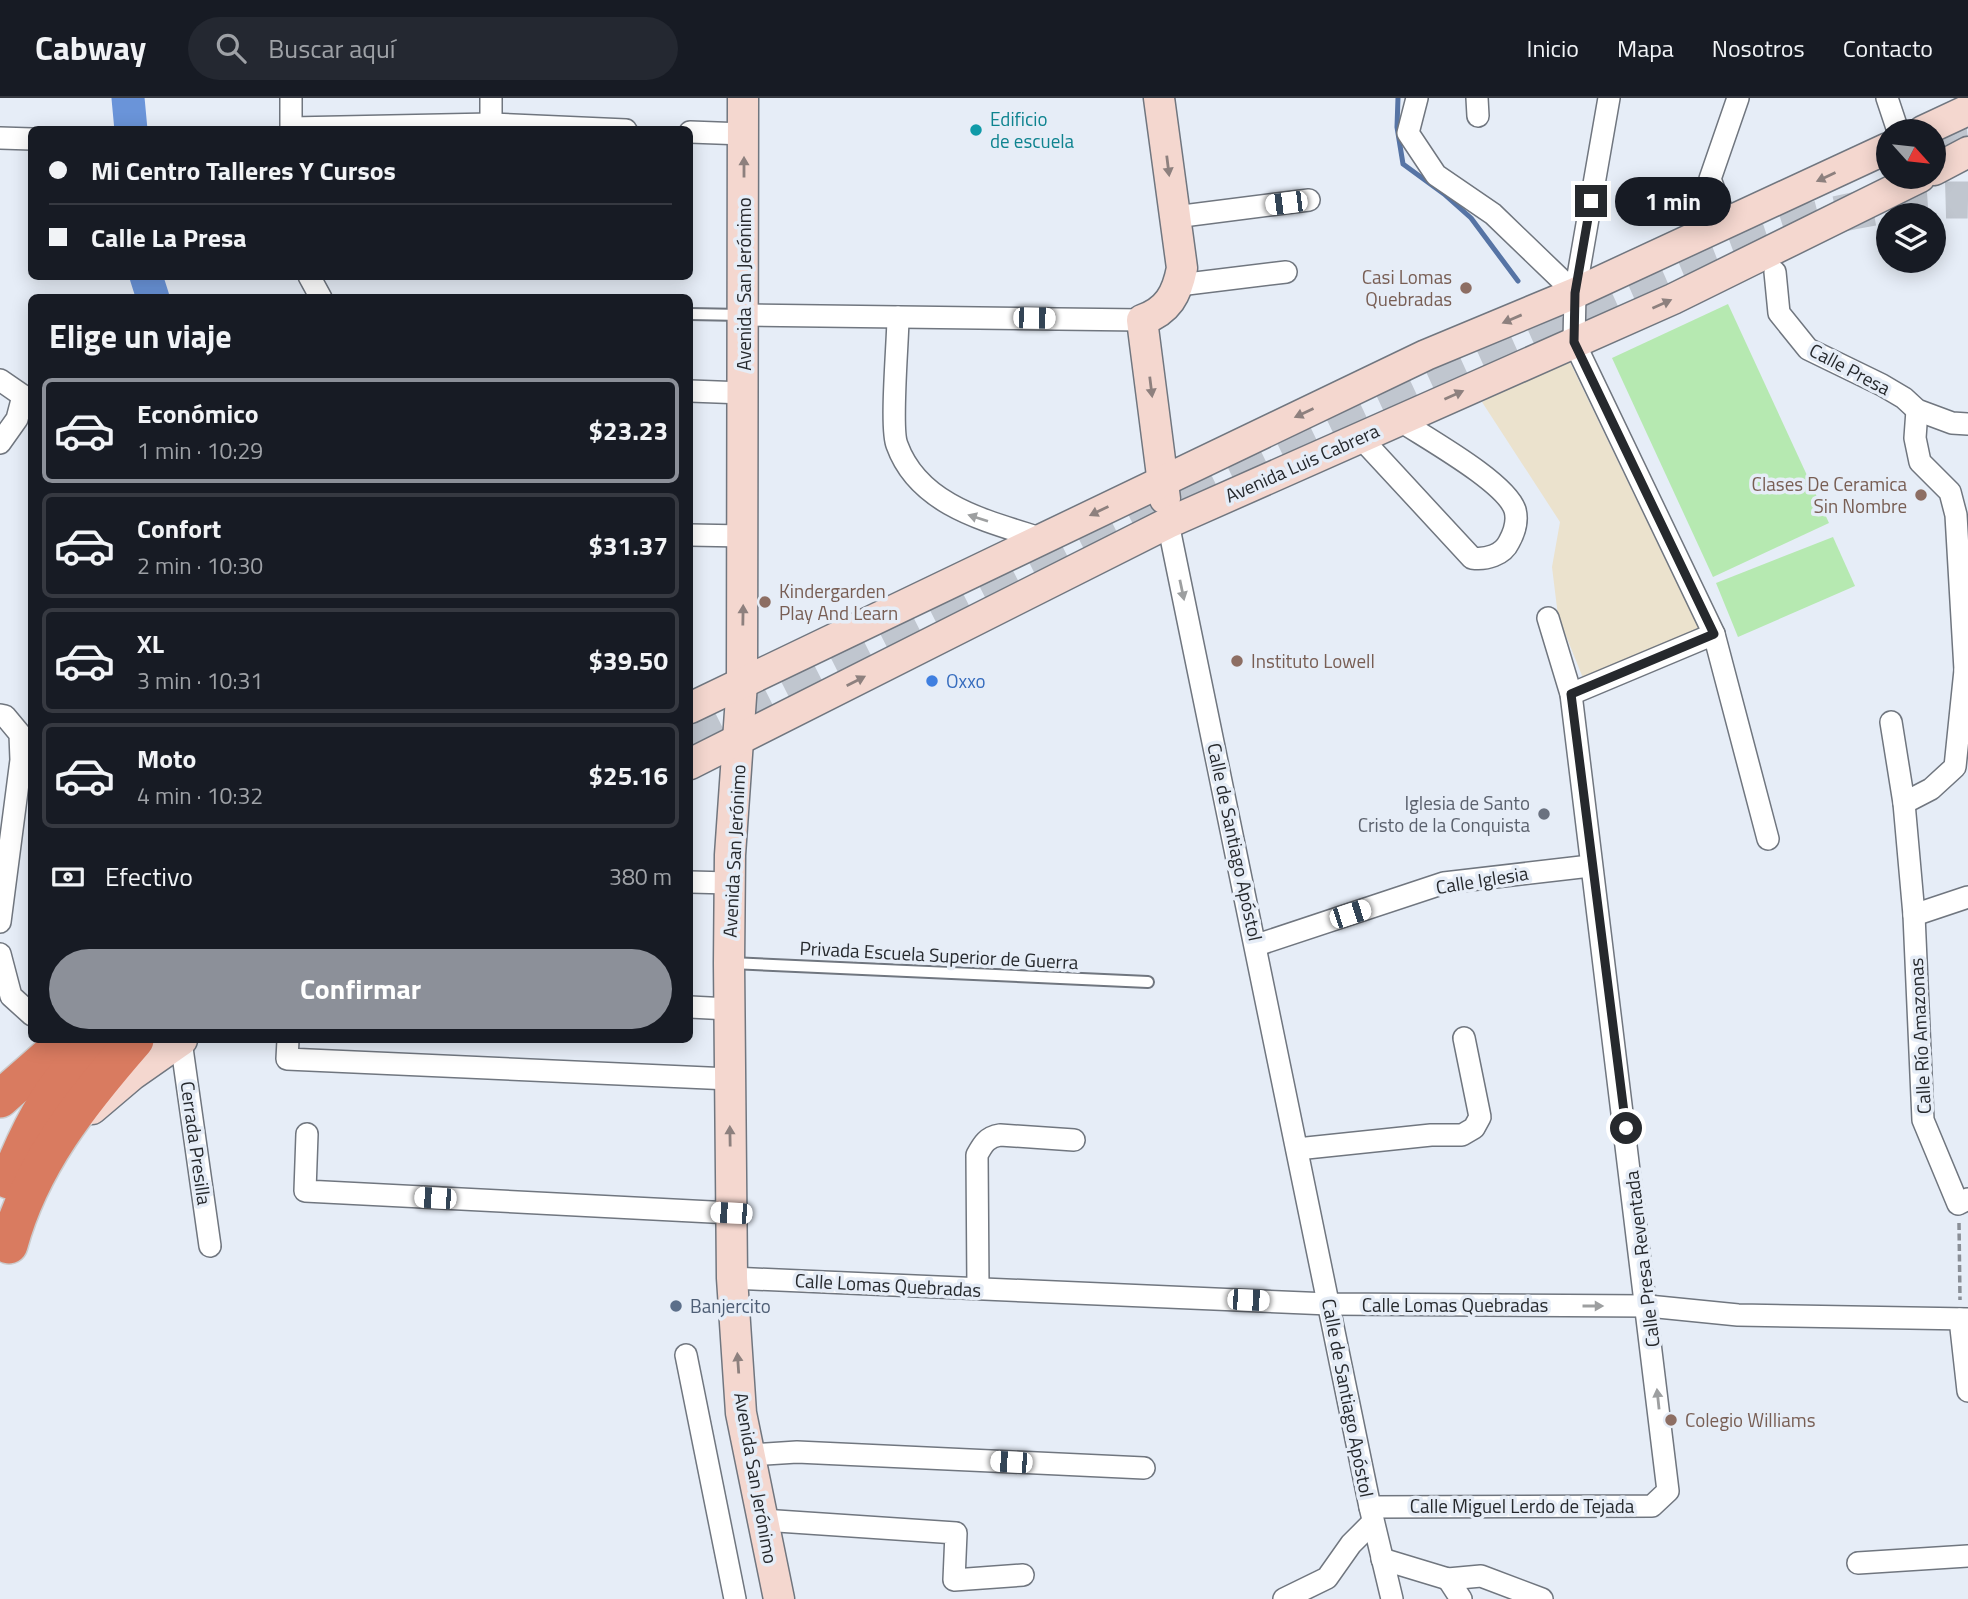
<!DOCTYPE html>
<html lang="es">
<meta charset="utf-8">
<style>
body{margin:0;font-family:"Titillium Web",sans-serif;background:#242831;color:#f1f3f6;height:100vh;display:flex;flex-direction:column;font-size:26px;white-space:nowrap}
*{box-sizing:border-box;margin:0}
p{font-size:23px;color:#9ea1a6}
.icon{flex:none;width:38px;height:38px;fill:none;stroke:currentColor;stroke-width:2;stroke-linecap:round;stroke-linejoin:round}
.map{position:relative;flex:1;overflow:hidden}
.sheet{position:absolute;left:28px;top:196px;width:665px;height:749px;display:flex;flex-direction:column;background:#171b24;border-radius:10px;box-shadow:0 4px 18px #0003}
.sheet>*{flex:none}
.hud{position:absolute;left:28px;top:28px;width:665px;height:154px;border-radius:10px;box-shadow:0 4px 18px #0003;display:grid;align-content:center;height:154px;padding:0 21px;background:#171b24}
.needle{width:46px;rotate:117deg}
.controls{position:absolute;left:1876px;top:21px;display:grid;gap:14px}
.controls a{display:grid;place-items:center;width:70px;height:70px;border-radius:50%;background:#171b24;box-shadow:0 4px 18px #0003;font-size:35px}
.end{position:absolute;width:32px;height:32px;margin:-16px;border:9px solid #26292d;background:#fff;box-shadow:0 0 0 4px #fff}
.from{border-radius:50%}
.bubble{position:absolute;height:49px;border-radius:24px;background:#171b24;box-shadow:0 4px 18px #0003;font-size:23px;font-weight:700;line-height:49px;text-align:center}
.car{position:absolute;width:21px;height:42px;margin:-21px -10px;border-radius:9px;box-shadow:0 0 5px 2px #0007;background:linear-gradient(#fff 24%,#345 0 40%,#fff 0 76%,#345 0 86%,#fff 0)}
.hud b{display:flex;align-items:center;gap:24px;height:66px;font-size:26px}
.hud b+b{border-top:2px solid #363941}
.hud i{width:18px;height:18px;background:#f1f3f6}
ul{padding:0;list-style:none}
li{display:flex;align-items:center;gap:21px;height:105px;margin:0 14px 10px;padding:0 7px;border:4px solid #363941;border-radius:10px}
li div{flex:1}
li b{display:block;font-size:26px}
li em{font-style:normal;font-weight:700}
li.on{border-color:#8c9099}
li>.icon{width:63px;height:63px;stroke-width:1.5}
h2{padding:0 21px;font-size:32px;line-height:84px}
.pay{display:flex;align-items:center;gap:18px;height:77px;padding:0 21px;font-size:26px}
.pay p{margin-inline-start:auto}
.action{display:flex;gap:14px;margin-top:auto;padding:14px 21px}
.action a{flex:1;height:80px;border-radius:42px;background:#8c9099;color:#fff;font-size:28px;font-weight:700;line-height:80px;text-align:center}
header{display:flex;align-items:center;gap:42px;box-sizing:border-box;height:98px;padding:0 35px;background:#171b24;border-bottom:2px solid #363941}
header strong{font-size:33px}
nav{display:flex;gap:38px;margin-inline-start:auto;font-size:24px}
.search{width:490px;height:63px;background:#242831;display:flex;align-items:center;gap:18px;box-sizing:border-box;padding:0 24px;border-radius:38px;color:#9ea1a6;font-size:26px}
.map>svg:first-child{display:block}
</style>
<header>
<strong>Cabway</strong>
<div class="search"><svg class="icon" aria-label="search" viewBox="0 0 24 24"><circle cx="10" cy="10" r="6"/><path d="M15 15l6 6"/></svg>Buscar aquí</div>
<nav><a>Inicio</a><a>Mapa</a><a>Nosotros</a><a>Contacto</a></nav>
</header>
<div class="map">
<svg width="1968" height="1501" viewBox="0 0 1968 1501">
<rect width="100%" height="100%" fill="#e6edf7"/>
<path fill="#ebe2cd" d="M 1567,258 L 1699,531 L 1583,580 L 1558,518 L 1552,469 L 1560,424 L 1482,304 Z"/>
<g fill="#b6e9b1">
<path d="M 1728,206 L 1829,425 L 1713,479 L 1612,260 Z"/>
<path d="M 1833,439 L 1855,488 L 1738,539 L 1716,485 Z"/>
</g>
<g fill="none" stroke-linecap="round" stroke-linejoin="round">
<path stroke="#5674a5" stroke-width="5" d="M 1398,0 L 1397,29 L 1403,66 L 1444,96 L 1471,120 L 1518,183"/>
<g stroke="#6a94d9" stroke-width="33">
<path d="M 128,0 L 131,32"/>
<path d="M 146,178 L 153,200"/>
</g>
<g stroke="#c0c6cf" stroke-width="37" stroke-dasharray="37 18" stroke-linecap="butt">
<path d="M 1934,44 L 1968,40"/>
<path d="M 690,647 C 966,509 1240,364 1523,239 C 1665,177 1808,99 1968,102"/>
</g>
<g stroke="#70767f" stroke-width="14">
<g id="lane">
<path d="M 690,216 L 742,217"/>
<path d="M 731,865 L 1148,884"/>
</g>
</g>
<g stroke="#70767f" stroke-width="24">
<g id="street">
<path d="M 491,0 L 491,26"/>
<path d="M 1417,0 L 1408,35 L 1436,77 L 1493,116 L 1575,195"/>
<path d="M 1477,0 L 1478,18"/>
<path d="M 1609,0 L 1575,195 L 1574,244 L 1714,536 L 1768,741"/>
<path d="M 1887,0 L 1898,33"/>
<path d="M 291,30 L 491,26 L 626,32"/>
<path d="M 291,32 L 291,0"/>
<path d="M 690,34 L 744,36"/>
<path d="M 0,40 L 32,41"/>
<path d="M 1175,119 L 1309,102"/>
<path d="M 1727,125 L 1710,81 L 1738,0"/>
<path d="M 1775,174 L 1779,215 L 1808,251 L 1882,287 L 1904,300 L 1917,312 L 1952,325 L 1968,326"/>
<path d="M 309,178 L 321,200"/>
<path d="M 1179,187 L 1286,174"/>
<path d="M 745,217 L 1142,222"/>
<path d="M 898,219 C 898,243 890,330 897,347 C 919,408 987,423 1043,441"/>
<path d="M 0,282 L 32,304"/>
<path d="M 690,293 L 744,295"/>
<path d="M 1917,312 L 1915,340 L 1920,364 L 1950,394 L 1956,417 L 1965,572 L 1968,576"/>
<path d="M 1360,339 L 1472,460 C 1486,462 1503,457 1509,444 C 1514,435 1518,423 1515,412 C 1506,384 1426,340 1399,322"/>
<path d="M 0,345 L 17,321 L 23,298"/>
<path d="M 1168,425 L 1370,1409 L 1392,1501"/>
<path d="M 690,437 L 744,438"/>
<path d="M 1571,596 L 1714,536"/>
<path d="M 0,617 L 5,618 L 20,636 L 21,662 L 0,824"/>
<path d="M 1891,624 L 1904,705 L 1914,817 L 1923,1022 L 1958,1106 L 1968,1101"/>
<path d="M 1904,705 L 1931,691 L 1955,669 L 1965,572"/>
<path d="M 690,784 L 730,785"/>
<path d="M 1914,817 L 1968,799"/>
<path d="M 1257,847 L 1444,785 L 1590,768"/>
<path d="M 0,856 L 11,898 L 32,917"/>
<path d="M 690,909 L 729,911"/>
<path d="M 288,942 L 287,961 L 730,981"/>
<path d="M 181,943 L 210,1148"/>
<path d="M 307,1036 L 305,1093 L 731,1115"/>
<path d="M 1297,1051 L 1431,1037 L 1462,1037 L 1474,1030 L 1480,1019 L 1464,940"/>
<path d="M 732,1180 L 1329,1206 L 1648,1208 L 1738,1217 L 1968,1221"/>
<path d="M 978,1190 L 977,1057 C 983,1046 987,1039 1000,1037 L 1074,1042"/>
<path d="M 1960,1221 L 1968,1293"/>
<path d="M 686,1257 L 735,1501"/>
<path d="M 749,1357 L 797,1354 L 1144,1370"/>
<path d="M 1370,1409 L 1652,1408 L 1668,1393 L 1571,596 L 1548,520"/>
<path d="M 762,1422 L 956,1435 L 954,1482 L 1023,1477"/>
<path d="M 1382,1461 L 1448,1481 L 1481,1478 L 1542,1501"/>
<path d="M 1858,1465 L 1968,1458"/>
<path d="M 1448,1481 L 1461,1501"/>
<path d="M 1284,1501 L 1327,1480 L 1351,1446 L 1373,1424"/>
</g>
</g>
<g stroke="#70767f" stroke-width="33">
<g id="secondary">
<path d="M 743,0 L 742,585 L 730,757 L 729,865 L 732,1180 L 741,1315 L 779,1501"/>
<path d="M 1159,0 L 1182,170 C 1177,196 1168,213 1142,222 L 1165,401"/>
<path d="M 1923,33 L 1968,12"/>
<path d="M 1934,72 L 1968,54"/>
<path d="M 690,610 L 1426,257 L 1575,195 L 1888,50"/>
<path d="M 690,666 L 1168,425 L 1673,201 L 1920,79"/>
<path d="M 92,1011 L 132,977 L 182,942"/>
</g>
</g>
<g stroke="#cbcccd" stroke-width="40">
<g id="highway">
<path d="M 0,1001 L 67,942"/>
<path d="M 9,1082 C 30,1029 56,976 103,942"/>
<path d="M 9,1147 C 31,1066 81,1004 135,942"/>
</g>
</g>
<path stroke="#8a8f97" stroke-width="3.5" stroke-dasharray="7 3.5" stroke-linecap="butt" d="M 1959,1125 L 1960,1202"/>
<use href="#lane" stroke="#fff" stroke-width="10"/>
<use href="#street" stroke="#fff" stroke-width="21"/>
<use href="#secondary" stroke="#f4d7cf" stroke-width="30"/>
<use href="#highway" stroke="#d97b60" stroke-width="37"/>
</g>
<defs><path id="oneway-solid" d="M-6-.8H1V-3.2L6.5 0L1 3.2V.8H-6Z" transform="scale(1.75)"/></defs>
<g fill="#8d807e">
<use href="#oneway-solid" transform="translate(1168 68) rotate(83)"/>
<use href="#oneway-solid" transform="translate(744 69) rotate(-90)"/>
<use href="#oneway-solid" transform="translate(1826 79) rotate(155)"/>
<use href="#oneway-solid" transform="translate(1662 206) rotate(-24)"/>
<use href="#oneway-solid" transform="translate(1512 221) rotate(157)"/>
<use href="#oneway-solid" transform="translate(1151 289) rotate(83)"/>
<use href="#oneway-solid" transform="translate(1454 297) rotate(-24)"/>
<use href="#oneway-solid" transform="translate(1304 315) rotate(155)"/>
<use href="#oneway-solid" transform="translate(1099 413) rotate(154)"/>
<use href="#oneway-solid" transform="translate(743 517) rotate(-89)"/>
<use href="#oneway-solid" transform="translate(856 583) rotate(-27)"/>
<use href="#oneway-solid" transform="translate(730 1038) rotate(-91)"/>
<use href="#oneway-solid" transform="translate(738 1265) rotate(-94)"/>
</g>
<g fill="#9d9fa0">
<use href="#oneway-solid" transform="translate(978 420) rotate(-162)"/>
<use href="#oneway-solid" transform="translate(1182 492) rotate(78)"/>
<use href="#oneway-solid" transform="translate(1593 1208)"/>
<use href="#oneway-solid" transform="translate(1658 1301) rotate(-96)"/>
</g>
<g fill="none" stroke-linecap="round" stroke-linejoin="round">
<path stroke="#26292d" stroke-width="9" d="M 1591,103 L 1575,195 L 1574,244 L 1714,536 L 1571,596 L 1626,1030"/>
</g>
<circle fill="#0f9aa8" stroke="#e6edf7" stroke-width="2.5" cx="976" cy="32" r="7"/>
<g fill="#8d6e63" stroke="#e6edf7" stroke-width="2.5">
<circle cx="1466" cy="190" r="7"/>
<circle cx="1921" cy="397" r="7"/>
<circle cx="765" cy="504" r="7"/>
<circle cx="1237" cy="563" r="7"/>
<circle cx="1671" cy="1322" r="7"/>
</g>
<circle fill="#3f7fe0" stroke="#e6edf7" stroke-width="2.5" cx="932" cy="583" r="7"/>
<circle fill="#6b7280" stroke="#e6edf7" stroke-width="2.5" cx="1544" cy="716" r="7"/>
<circle fill="#5c6f8a" stroke="#e6edf7" stroke-width="2.5" cx="676" cy="1208" r="7"/>
<g text-anchor="middle" stroke-width="7" stroke-linejoin="round" paint-order="stroke">
<g font-size="19" fill="#0d838f" stroke="#e6edf7" text-anchor="start">
<text x="990" y="28">Edificio<tspan x="990" dy="22">de escuela</tspan></text>
</g>
<g font-size="19" fill="#785e54" stroke="#e6edf7" text-anchor="start">
<text x="1452" y="186" text-anchor="end">Casi Lomas<tspan x="1452" dy="22">Quebradas</tspan></text>
<text x="1907" y="393" text-anchor="end">Clases De Ceramica<tspan x="1907" dy="22">Sin Nombre</tspan></text>
<text x="779" y="500">Kindergarden<tspan x="779" dy="22">Play And Learn</tspan></text>
<text x="1251" y="570">Instituto Lowell</text>
<text x="1685" y="1329">Colegio Williams</text>
</g>
<g font-size="19" fill="#26292d" stroke="#e6edf7">
<text transform="translate(744 186) rotate(-90)" y="7">Avenida San Jerónimo</text>
<text transform="translate(1850 271) rotate(28)" y="7">Calle Presa</text>
<text transform="translate(1302 365) rotate(-24)" y="7">Avenida Luis Cabrera</text>
<text transform="translate(1235 744) rotate(78)" y="7">Calle de Santiago Apóstol</text>
<text transform="translate(734 753) rotate(-87)" y="7">Avenida San Jerónimo</text>
<text transform="translate(1482 782) rotate(-9)" y="7">Calle Iglesia</text>
<text transform="translate(939 857) rotate(3)" y="7">Privada Escuela Superior de Guerra</text>
<text transform="translate(1920 938) rotate(-93)" y="7">Calle Río Amazonas</text>
<text transform="translate(196 1045) rotate(82)" y="7">Cerrada Presilla</text>
<text transform="translate(1642 1161) rotate(-97)" y="7">Calle Presa Reventada</text>
<text transform="translate(888 1187) rotate(3)" y="7">Calle Lomas Quebradas</text>
<text x="1455" y="1214">Calle Lomas Quebradas</text>
<text transform="translate(1348 1300) rotate(79)" y="7">Calle de Santiago Apóstol</text>
<text transform="translate(756 1380) rotate(80)" y="7">Avenida San Jerónimo</text>
<text x="1522" y="1415">Calle Miguel Lerdo de Tejada</text>
</g>
<g font-size="19" fill="#366cbe" stroke="#e6edf7" text-anchor="start">
<text x="946" y="590">Oxxo</text>
</g>
<g font-size="19" fill="#5b616d" stroke="#e6edf7" text-anchor="end">
<text x="1530" y="712">Iglesia de Santo<tspan x="1530" dy="22">Cristo de la Conquista</tspan></text>
</g>
<g font-size="19" fill="#4e5e75" stroke="#e6edf7" text-anchor="start">
<text x="690" y="1215">Banjercito</text>
</g>
</g>
</svg>
<div class="controls">
<a><svg class="needle" viewBox="-14 -14 28 28"><path d="M0-13l5 13h-10z" fill="#e53935"/><path d="M0 13l5-13h-10z" fill="#9ea1a6"/></svg></a>
<a><svg class="icon" aria-label="layers" viewBox="0 0 24 24"><path d="M12 4l9 5-9 5-9-5zM3 14l9 5 9-5"/></svg></a>
</div>
<i class="end from" style="left:1626px;top:1030px"></i>
<i class="end" style="left:1591px;top:103px"></i>
<div class="bubble" style="left:1615px;top:79px;width:116px">1 min</div>
<i class="car" style="left:1286px;top:105px;rotate:263deg"></i>
<i class="car" style="left:1034px;top:220px;rotate:91deg"></i>
<i class="car" style="left:1350px;top:816px;rotate:72deg"></i>
<i class="car" style="left:435px;top:1100px;rotate:273deg"></i>
<i class="car" style="left:731px;top:1115px;rotate:273deg"></i>
<i class="car" style="left:1248px;top:1202px;rotate:92deg"></i>
<i class="car" style="left:1011px;top:1364px;rotate:273deg"></i>
<div class="hud">
<b><i class="from"></i>Mi Centro Talleres Y Cursos</b>
<b><i></i>Calle La Presa</b>
</div>
<section class="sheet">
<h2>Elige un viaje</h2>
<ul>
<li class="on"><svg class="icon" aria-label="car" viewBox="0 0 24 24"><path d="M5 17H2v-5l4-1 3-4h7l3 4 3 1v5h-3M9 17h6M6 11h13"/><circle cx="7" cy="17" r="2"/><circle cx="17" cy="17" r="2"/></svg><div><b>Económico</b><p>1 min · 10:29</p></div><em>$23.23</em></li>
<li><svg class="icon" aria-label="car" viewBox="0 0 24 24"><path d="M5 17H2v-5l4-1 3-4h7l3 4 3 1v5h-3M9 17h6M6 11h13"/><circle cx="7" cy="17" r="2"/><circle cx="17" cy="17" r="2"/></svg><div><b>Confort</b><p>2 min · 10:30</p></div><em>$31.37</em></li>
<li><svg class="icon" aria-label="car" viewBox="0 0 24 24"><path d="M5 17H2v-5l4-1 3-4h7l3 4 3 1v5h-3M9 17h6M6 11h13"/><circle cx="7" cy="17" r="2"/><circle cx="17" cy="17" r="2"/></svg><div><b>XL</b><p>3 min · 10:31</p></div><em>$39.50</em></li>
<li><svg class="icon" aria-label="car" viewBox="0 0 24 24"><path d="M5 17H2v-5l4-1 3-4h7l3 4 3 1v5h-3M9 17h6M6 11h13"/><circle cx="7" cy="17" r="2"/><circle cx="17" cy="17" r="2"/></svg><div><b>Moto</b><p>4 min · 10:32</p></div><em>$25.16</em></li>
</ul>
<div class="pay"><svg class="icon" aria-label="cash" viewBox="0 0 24 24"><path d="M3 7h18v10H3z"/><circle cx="12" cy="12" r="2"/></svg>Efectivo<p>380 m</p></div>
<div class="action"><a>Confirmar</a></div>
</section>
</div>
